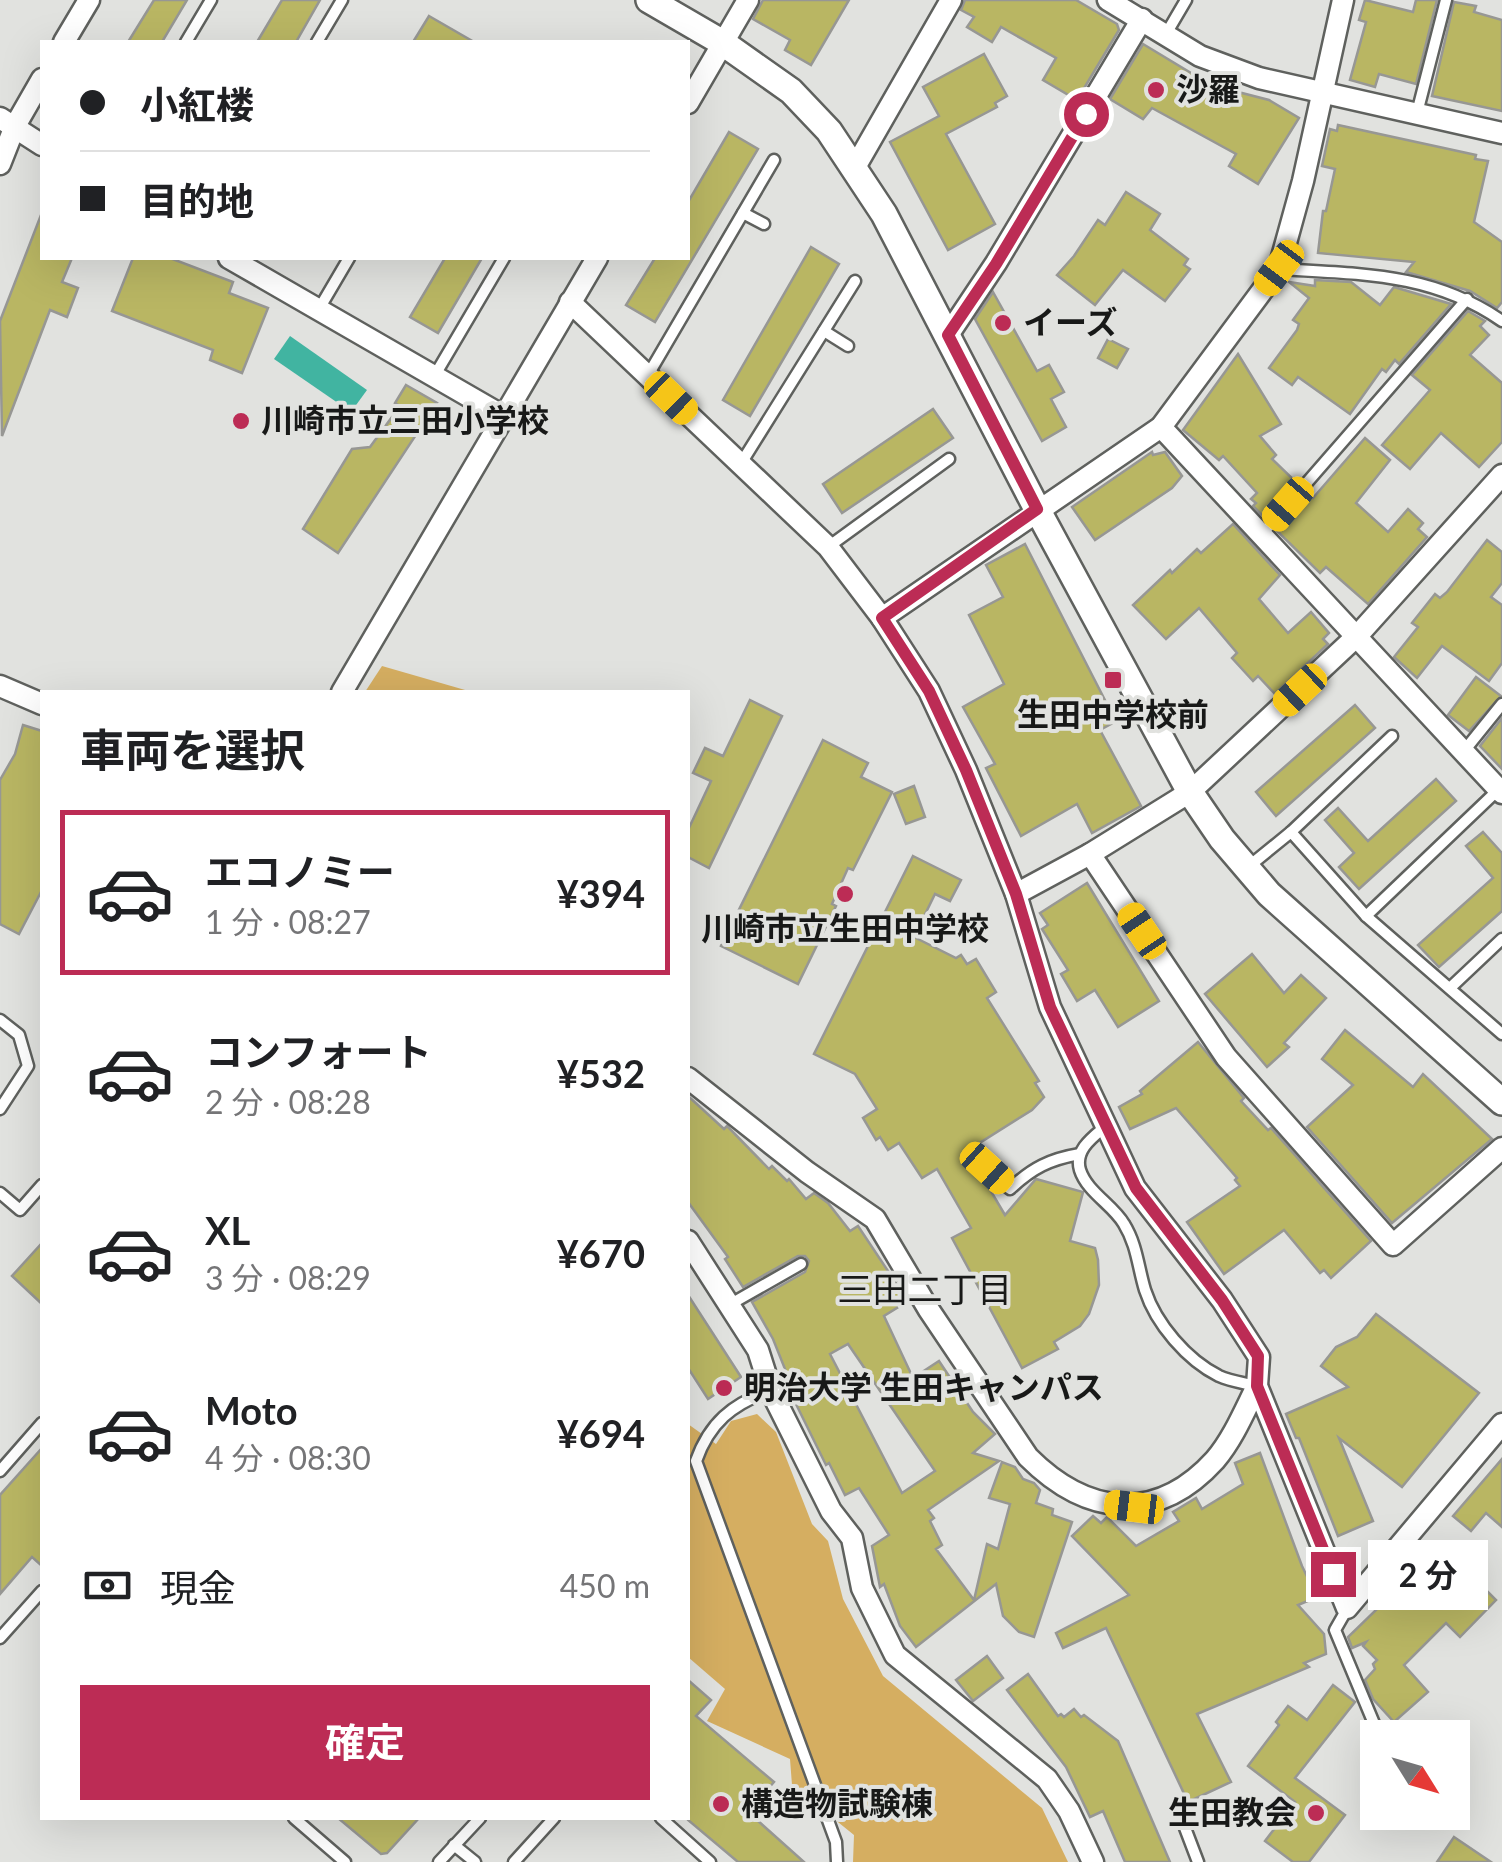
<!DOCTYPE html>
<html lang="ja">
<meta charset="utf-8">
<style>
body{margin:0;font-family:Lato,"Noto Sans JP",sans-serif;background:#f2f2f2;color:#202124;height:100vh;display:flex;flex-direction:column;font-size:38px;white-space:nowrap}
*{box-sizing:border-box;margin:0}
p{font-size:32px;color:#757577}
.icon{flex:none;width:55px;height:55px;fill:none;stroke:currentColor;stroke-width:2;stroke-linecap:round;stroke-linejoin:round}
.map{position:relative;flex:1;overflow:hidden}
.sheet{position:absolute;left:40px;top:690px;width:650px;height:1130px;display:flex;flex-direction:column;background:#fff;border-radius:0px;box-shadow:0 10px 40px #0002}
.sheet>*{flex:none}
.guide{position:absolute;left:40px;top:40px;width:650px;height:220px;border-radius:0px;box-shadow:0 10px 40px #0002;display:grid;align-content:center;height:220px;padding:0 40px;background:#fff}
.needle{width:65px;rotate:127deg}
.buttons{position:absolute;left:1360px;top:1720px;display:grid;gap:20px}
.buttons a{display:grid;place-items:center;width:110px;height:110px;border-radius:0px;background:#fff;box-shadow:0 10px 40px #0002;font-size:50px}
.end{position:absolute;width:45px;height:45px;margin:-22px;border:12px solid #bc2c55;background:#fff;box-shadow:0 0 0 5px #fff}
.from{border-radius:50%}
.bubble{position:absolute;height:70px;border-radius:0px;background:#fff;box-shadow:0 10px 40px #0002;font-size:32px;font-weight:700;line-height:70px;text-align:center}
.car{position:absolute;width:30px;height:60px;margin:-30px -15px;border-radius:12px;box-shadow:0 0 8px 2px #0007;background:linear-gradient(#f5c518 24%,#345 0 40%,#f5c518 0 76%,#345 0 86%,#f5c518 0)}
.guide b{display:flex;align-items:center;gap:35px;height:95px;font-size:38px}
.guide b+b{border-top:2px solid #e0e0e0}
.guide i{width:25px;height:25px;background:#202124}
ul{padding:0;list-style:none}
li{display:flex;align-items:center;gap:30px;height:165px;margin:0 20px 15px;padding:0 20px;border:5px solid transparent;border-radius:0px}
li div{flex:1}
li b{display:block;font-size:38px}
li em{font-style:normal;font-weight:700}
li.on{border-color:#bc2c55}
li>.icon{width:90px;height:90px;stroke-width:1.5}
h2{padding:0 40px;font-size:45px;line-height:120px}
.pay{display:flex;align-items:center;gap:25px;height:110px;padding:0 40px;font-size:38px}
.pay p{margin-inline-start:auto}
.cta{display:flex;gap:20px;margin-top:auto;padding:20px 40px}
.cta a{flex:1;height:115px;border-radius:0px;background:#bc2c55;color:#fff;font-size:40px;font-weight:700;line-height:115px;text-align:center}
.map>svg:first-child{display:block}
</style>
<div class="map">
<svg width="1502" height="1862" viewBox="0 0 1502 1862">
<rect width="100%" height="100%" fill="#e1e2df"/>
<g fill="#d5ae61">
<path d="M 382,666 L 472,692 L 365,692 Z"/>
<path d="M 757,1414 L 776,1432 L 812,1524 L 828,1541 L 843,1599 L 883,1676 L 1042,1808 L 1068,1862 L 853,1862 L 854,1835 L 792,1785 L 790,1759 L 707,1721 L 725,1689 L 688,1657 L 688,1424 L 716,1444 L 731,1421 Z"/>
</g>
<path fill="#41b4a1" d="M 290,336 L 367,390 L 351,412 L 274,359 Z"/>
<g fill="#b9b663" stroke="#979794" stroke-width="2.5" fill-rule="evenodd">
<path d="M 154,0 L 187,0 L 162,42 L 128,42 Z"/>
<path d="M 282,0 L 320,0 L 296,42 L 257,42 Z"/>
<path d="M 763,0 L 849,0 L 811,65 L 785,50 L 790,40 L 753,19 Z"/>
<path d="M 965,0 L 1076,0 L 1117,24 L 1119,30 L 1077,100 L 1043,80 L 1056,58 L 1001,27 L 992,42 L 967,27 L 974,17 L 961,10 Z"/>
<path d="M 1365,0 L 1413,12 L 1416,0 L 1437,0 L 1416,84 L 1379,74 L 1375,87 L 1350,80 L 1366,22 L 1359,20 Z"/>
<path d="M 1454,2 L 1476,6 L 1474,12 L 1502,20 L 1502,111 L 1432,96 Z"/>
<path d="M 429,16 L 474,42 L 413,42 Z"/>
<path d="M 1143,44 L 1211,85 L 1269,100 L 1299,118 L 1258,184 L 1229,166 L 1236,154 L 1152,108 L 1143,119 L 1110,99 Z"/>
<path d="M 984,54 L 1007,96 L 995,103 L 997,107 L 946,134 L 995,224 L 948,250 L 890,142 L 939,116 L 923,87 Z"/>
<path d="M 1338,125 L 1476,155 L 1475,159 L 1488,161 L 1474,222 L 1502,242 L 1502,302 L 1497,308 L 1470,291 L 1406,272 L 1414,262 L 1318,253 L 1323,211 L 1326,211 L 1335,169 L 1322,166 L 1330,129 L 1337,131 Z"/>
<path d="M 729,132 L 758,149 L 655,322 L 626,305 L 655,258 L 688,258 L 688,202 Z"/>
<path d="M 1126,192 L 1160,214 L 1150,230 L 1188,259 L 1184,265 L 1190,269 L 1165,301 L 1123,270 L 1095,305 L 1057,275 L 1074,256 L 1098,220 L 1105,225 Z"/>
<path d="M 41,215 L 42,258 L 72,258 L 62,282 L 78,288 L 67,317 L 50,310 L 2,436 L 0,321 Z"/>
<path d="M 811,247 L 839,264 L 750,416 L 723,400 Z"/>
<path d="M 133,258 L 170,258 L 233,282 L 229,293 L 268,308 L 242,373 L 210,360 L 213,350 L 112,311 Z"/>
<path d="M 445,258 L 482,258 L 438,333 L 410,317 Z"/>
<path d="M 1315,280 L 1351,282 L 1380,305 L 1394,287 L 1451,304 L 1399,364 L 1395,360 L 1386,372 L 1382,369 L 1350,414 L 1298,377 L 1292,385 L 1269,368 L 1297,330 L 1299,324 L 1293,320 L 1309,298 L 1289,282 L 1315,286 Z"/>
<path d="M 993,292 L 1037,371 L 1049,365 L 1064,392 L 1051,399 L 1066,427 L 1042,441 L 975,319 Z"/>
<path d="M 1468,311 L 1485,321 L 1480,326 L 1489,335 L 1470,355 L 1502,383 L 1502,442 L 1479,467 L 1441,433 L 1410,469 L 1382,445 L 1430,390 L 1412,375 Z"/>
<path d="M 1108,339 L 1128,349 L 1117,368 L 1098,358 Z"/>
<path d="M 1238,354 L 1281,424 L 1260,436 L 1276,455 L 1272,459 L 1296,482 L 1265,518 L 1253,506 L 1256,503 L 1251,499 L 1257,493 L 1223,456 L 1219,460 L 1183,430 Z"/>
<path d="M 406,385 L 437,403 L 338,553 L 303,529 L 352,449 L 370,447 L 400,406 L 395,403 Z"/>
<path d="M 933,409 L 953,438 L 842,513 L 823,484 Z"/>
<path d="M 1365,438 L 1390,460 L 1356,503 L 1388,532 L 1408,509 L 1423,523 L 1418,529 L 1427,537 L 1368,604 L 1326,567 L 1320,573 L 1277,531 L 1309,494 L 1313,498 Z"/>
<path d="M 1152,452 L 1153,455 L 1165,452 L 1182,476 L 1172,488 L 1095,540 L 1072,507 Z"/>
<path d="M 1233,524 L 1280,575 L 1259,599 L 1288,633 L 1311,612 L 1329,633 L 1323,639 L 1328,644 L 1275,694 L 1258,676 L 1253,681 L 1232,658 L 1237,653 L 1199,608 L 1166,639 L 1133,605 L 1170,570 L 1172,573 L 1197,549 L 1201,553 Z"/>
<path d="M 1487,540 L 1502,552 L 1502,583 L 1491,597 L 1502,605 L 1502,663 L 1489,681 L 1442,646 L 1417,678 L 1394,657 L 1418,627 L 1412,623 L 1435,594 L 1440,598 L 1447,592 Z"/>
<path d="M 1025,544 L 1110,710 L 1105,713 L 1111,724 L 1100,730 L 1141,806 L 1092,833 L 1077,804 L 1021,836 L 986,768 L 995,764 L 963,707 L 1004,684 L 969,615 L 1003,597 L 986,565 Z"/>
<path d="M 1476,677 L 1501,696 L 1469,731 L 1448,715 Z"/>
<path d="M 750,700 L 782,716 L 709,868 L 688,857 L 688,830 L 711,781 L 693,773 L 705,748 L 723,756 Z"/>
<path d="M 1355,705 L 1375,728 L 1276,816 L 1256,792 Z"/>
<path d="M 1502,718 L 1502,769 L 1480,746 Z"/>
<path d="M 23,725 L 42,731 L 42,890 L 19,934 L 0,924 L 0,780 L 15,754 Z"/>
<path d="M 823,740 L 868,763 L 861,777 L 892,792 L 853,870 L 848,868 L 832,904 L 836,906 L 798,984 L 721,946 Z"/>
<path d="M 1436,779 L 1456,801 L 1359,889 L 1339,867 L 1354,853 L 1325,820 L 1338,808 L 1368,841 Z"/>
<path d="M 914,786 L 925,817 L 906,824 L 894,794 Z"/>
<path d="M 1483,832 L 1502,853 L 1502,911 L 1439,967 L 1418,945 L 1493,878 L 1466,846 Z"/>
<path d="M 913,856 L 961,880 L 950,901 L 935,894 L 914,937 L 956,958 L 961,955 L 967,964 L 976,959 L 996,992 L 987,998 L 1039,1081 L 1035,1083 L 1044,1097 L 1032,1110 L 967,1151 L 1005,1215 L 1036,1179 L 1083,1192 L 1070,1241 L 1095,1248 L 1098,1260 L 1099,1285 L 1089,1314 L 1080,1326 L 1054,1342 L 1058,1349 L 1022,1368 L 952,1238 L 971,1228 L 937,1169 L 922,1178 L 899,1143 L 888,1150 L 880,1137 L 876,1140 L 863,1118 L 877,1109 L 855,1074 L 814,1054 Z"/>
<path d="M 1087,883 L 1159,1001 L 1118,1027 L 1095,990 L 1077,1001 L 1061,974 L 1068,970 L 1042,929 L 1048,925 L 1040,913 Z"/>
<path d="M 1252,954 L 1284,993 L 1301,975 L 1326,998 L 1284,1043 L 1289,1047 L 1267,1067 L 1205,994 Z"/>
<path d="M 1345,1030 L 1413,1087 L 1423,1074 L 1492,1139 L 1392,1223 L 1307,1127 L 1353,1085 L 1322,1059 Z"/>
<path d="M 1198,1042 L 1244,1098 L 1241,1101 L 1268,1130 L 1271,1128 L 1371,1241 L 1331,1278 L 1324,1270 L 1320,1273 L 1284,1230 L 1224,1274 L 1187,1222 L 1240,1186 L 1235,1180 L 1237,1178 L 1176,1108 L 1130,1129 L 1119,1107 L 1142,1094 L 1140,1091 Z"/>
<path d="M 688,1096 L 724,1129 L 727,1126 L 730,1129 L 769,1169 L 772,1166 L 787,1181 L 789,1179 L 806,1199 L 814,1193 L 828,1203 L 850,1231 L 858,1226 L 908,1301 L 884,1316 L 913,1378 L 939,1361 L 973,1412 L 995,1434 L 973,1453 L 999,1461 L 928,1510 L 934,1518 L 930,1521 L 942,1545 L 936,1549 L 974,1600 L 987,1544 L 998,1549 L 1010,1504 L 989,1498 L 1002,1462 L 1015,1467 L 1023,1479 L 1034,1483 L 1040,1490 L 1036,1503 L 1053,1509 L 1052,1515 L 1072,1522 L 1034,1637 L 1019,1632 L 1003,1616 L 996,1584 L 916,1647 L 900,1626 L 884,1584 L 880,1587 L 872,1546 L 889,1535 L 859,1488 L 845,1495 L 829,1463 L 826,1465 L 794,1400 L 797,1399 L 773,1339 L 752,1302 L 805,1272 L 809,1261 L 805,1256 L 798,1256 L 743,1287 L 725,1259 L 728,1257 L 688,1202 ZM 848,1344 L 935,1471 L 902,1493 L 830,1354 Z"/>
<path d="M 42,1243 L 42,1304 L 12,1276 Z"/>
<path d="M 688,1295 L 741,1377 L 708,1399 L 688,1368 Z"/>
<path d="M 1376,1314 L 1479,1393 L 1402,1487 L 1339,1438 L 1373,1521 L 1338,1536 L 1299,1438 L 1296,1438 L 1286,1414 L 1348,1387 L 1321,1366 L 1336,1347 L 1357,1337 Z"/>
<path d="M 42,1448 L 42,1566 L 32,1557 L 0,1594 L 0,1495 Z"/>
<path d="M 1260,1453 L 1302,1566 L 1317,1597 L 1298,1605 L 1324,1634 L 1326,1654 L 1304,1663 L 1309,1667 L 1197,1714 L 1231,1782 L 1188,1802 L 1106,1628 L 1063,1648 L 1056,1633 L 1129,1595 L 1072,1536 L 1093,1516 L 1101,1523 L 1107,1517 L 1136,1546 L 1179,1521 L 1173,1512 L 1196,1498 L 1202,1509 L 1243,1484 L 1235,1463 Z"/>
<path d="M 1502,1459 L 1502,1527 L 1486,1513 L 1471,1531 L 1453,1516 Z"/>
<path d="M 1442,1546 L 1496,1600 L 1460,1637 L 1446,1623 L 1404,1665 L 1428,1692 L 1394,1722 L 1373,1699 L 1365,1680 L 1375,1669 L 1373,1664 L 1377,1660 L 1363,1646 L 1366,1642 L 1352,1648 L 1348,1637 Z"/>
<path d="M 987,1656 L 1003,1678 L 973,1701 L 956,1680 Z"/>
<path d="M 1028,1674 L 1058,1716 L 1061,1714 L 1064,1717 L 1074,1709 L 1081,1717 L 1084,1715 L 1118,1741 L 1170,1862 L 1125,1862 L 1103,1811 L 1090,1817 L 1066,1767 L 1007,1690 Z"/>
<path d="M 688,1680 L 711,1700 L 696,1716 L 774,1782 L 748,1812 L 804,1862 L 738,1862 L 688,1820 Z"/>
<path d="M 1333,1685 L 1355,1702 L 1295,1778 L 1345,1815 L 1309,1862 L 1293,1862 L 1265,1841 L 1295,1802 L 1248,1766 L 1279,1725 L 1276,1722 L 1288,1706 L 1307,1720 Z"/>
<path d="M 338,1818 L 419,1818 L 387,1853 L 381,1854 Z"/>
<path d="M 1454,1837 L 1491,1862 L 1437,1862 Z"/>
</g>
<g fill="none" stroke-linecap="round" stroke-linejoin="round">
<g stroke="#5f615e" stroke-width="15">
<g id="service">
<path d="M 1166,34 L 1186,0"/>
<path d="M 186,42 L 211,0"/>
<path d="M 317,42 L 342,0"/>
<path d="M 1417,113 L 1446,0"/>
<path d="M 743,213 L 764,224"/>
<path d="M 1280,269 C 1361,274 1433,273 1502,321"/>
<path d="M 319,309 L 349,258"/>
<path d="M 824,331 L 848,346"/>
<path d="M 435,375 L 504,258"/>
<path d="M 648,375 L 774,160"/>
<path d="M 740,465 L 855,281"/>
<path d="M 1263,533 L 1467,299"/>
<path d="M 828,547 L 949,459"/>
<path d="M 1464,751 L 1502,704"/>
<path d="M 1291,832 L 1392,736"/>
<path d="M 1248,867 L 1291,832 L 1366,916 L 1502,1034"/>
<path d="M 1366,916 L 1498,790"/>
<path d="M 1450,988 L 1502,939"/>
<path d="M 0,1020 L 19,1035 L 28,1066 L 0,1109"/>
<path d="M 1106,1126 C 1093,1137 1074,1150 1080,1170 C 1087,1192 1113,1205 1124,1224 C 1137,1245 1138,1267 1145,1290 C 1156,1324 1187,1360 1219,1376 C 1230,1381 1244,1383 1256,1386"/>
<path d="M 987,1169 L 1010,1189 C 1032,1168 1050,1159 1080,1154"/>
<path d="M 0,1193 L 20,1210 L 42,1185"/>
<path d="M 729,1305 L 801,1264"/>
<path d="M 771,1391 C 732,1403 709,1424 696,1461 L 836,1842 L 837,1862"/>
<path d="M 0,1471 L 42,1423"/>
<path d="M 1347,1609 L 1335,1630 L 1380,1738"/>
<path d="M 0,1638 L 42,1591"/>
<path d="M 294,1818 L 345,1862"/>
<path d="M 661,1818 L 710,1862"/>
<path d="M 1182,1820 L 1198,1862"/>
<path d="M 454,1845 L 475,1862"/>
<path d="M 439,1862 L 480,1818"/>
<path d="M 514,1862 L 554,1818"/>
</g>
</g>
<g stroke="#5f615e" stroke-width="25">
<g id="minor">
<path d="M 1108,0 L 1200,56 L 1259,78 L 1502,133"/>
<path d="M 64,42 L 89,0"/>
<path d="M 688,103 L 748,0"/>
<path d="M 0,118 L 42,145"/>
<path d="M 0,164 L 15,126 L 42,79"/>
<path d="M 854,169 L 951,0"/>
<path d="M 229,258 L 503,416"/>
<path d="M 570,302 L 828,547 L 882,618 L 929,691 L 966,770 L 1016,894 L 1050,1007 L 1106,1126 L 1135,1188 L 1222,1300 L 1259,1357 L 1257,1386 L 1347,1608 L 1502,1424"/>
<path d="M 948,335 L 996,263 L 1142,19"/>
<path d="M 1161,427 L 1502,793"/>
<path d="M 882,618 L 1161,427 L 1279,268 L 1303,181 L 1343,0"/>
<path d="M 0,686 L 42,704"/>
<path d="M 342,692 L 597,258"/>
<path d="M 1090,854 L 1226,1057 L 1393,1245 L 1502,1148"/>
<path d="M 1016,894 L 1090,854 L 1190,792 L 1358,635 L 1502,475"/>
<path d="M 688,1078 L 807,1172 L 875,1219 L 929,1310 L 1028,1457 C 1086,1515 1156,1525 1215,1460 C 1233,1439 1245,1410 1257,1386"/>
<path d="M 688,1241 L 758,1350 L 771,1391 L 831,1511 L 852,1538 L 862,1588 L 895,1655 L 1047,1779 L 1069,1811 L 1093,1862"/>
</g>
</g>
<g stroke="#5f615e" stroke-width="30">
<path id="tertiary" d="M 649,0 L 723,43 L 791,91 L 829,131 L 884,214 L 1037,509 L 1190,792 L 1222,839 L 1269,894 L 1502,1102"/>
</g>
<use href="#service" stroke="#fff" stroke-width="10"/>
<use href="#minor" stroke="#fff" stroke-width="20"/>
<use href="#tertiary" stroke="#fff" stroke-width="25"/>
</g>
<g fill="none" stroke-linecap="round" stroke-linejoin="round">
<path stroke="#bc2c55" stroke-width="12" d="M 1086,114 L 996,264 L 948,335 L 1037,509 L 882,618 L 929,691 L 966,770 L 1016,894 L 1050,1007 L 1136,1188 L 1222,1300 L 1258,1356 L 1257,1386 L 1333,1574"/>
</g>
<g fill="#bc2c55" stroke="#e1e2df" stroke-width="4">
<circle cx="1156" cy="90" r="10"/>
<circle cx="1003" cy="323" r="10"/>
<circle cx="241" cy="421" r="10"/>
<rect x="1103" y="670" width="20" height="20" rx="5"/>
<circle cx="845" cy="894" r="10"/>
<circle cx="724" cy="1388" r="10"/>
<circle cx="721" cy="1804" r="10"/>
<circle cx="1316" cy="1813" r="10"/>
</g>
<g text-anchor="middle" stroke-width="8" stroke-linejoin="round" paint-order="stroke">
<g font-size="32" font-weight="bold" fill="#181918" stroke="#e1e2df" text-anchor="start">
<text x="1176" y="101">沙羅</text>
<text x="1023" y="334">イーズ</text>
<text x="261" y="432">川崎市立三田小学校</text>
<text x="1113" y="726" text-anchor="middle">生田中学校前</text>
<text x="845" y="940" text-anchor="middle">川崎市立生田中学校</text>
<text x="744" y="1399">明治大学 生田キャンパス</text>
<text x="741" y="1815">構造物試験棟</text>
<text x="1296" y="1824" text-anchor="end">生田教会</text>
</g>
<g font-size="35" fill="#181918" stroke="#e1e2df">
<text x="925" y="1302">三田二丁目</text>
</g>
</g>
</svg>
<div class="buttons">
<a><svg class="needle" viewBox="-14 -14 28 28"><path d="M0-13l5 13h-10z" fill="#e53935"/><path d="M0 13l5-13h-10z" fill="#757577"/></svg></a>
</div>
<i class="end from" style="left:1086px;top:114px"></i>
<i class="end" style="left:1333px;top:1574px"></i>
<div class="bubble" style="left:1368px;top:1540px;width:120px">2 分</div>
<i class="car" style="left:1279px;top:268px;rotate:217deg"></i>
<i class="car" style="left:671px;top:398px;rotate:134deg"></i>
<i class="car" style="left:1288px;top:504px;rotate:221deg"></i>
<i class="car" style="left:1300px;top:690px;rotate:227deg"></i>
<i class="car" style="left:1142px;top:931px;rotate:326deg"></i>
<i class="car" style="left:987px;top:1168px;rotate:132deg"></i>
<i class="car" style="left:1134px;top:1507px;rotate:277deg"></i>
<div class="guide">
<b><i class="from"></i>小紅楼</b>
<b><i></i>目的地</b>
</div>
<section class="sheet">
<h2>車両を選択</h2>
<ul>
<li class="on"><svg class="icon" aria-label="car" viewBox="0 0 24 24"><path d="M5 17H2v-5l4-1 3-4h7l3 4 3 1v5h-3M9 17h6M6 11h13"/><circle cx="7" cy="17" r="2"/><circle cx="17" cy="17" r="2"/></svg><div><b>エコノミー</b><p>1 分 · 08:27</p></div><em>¥394</em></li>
<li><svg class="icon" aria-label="car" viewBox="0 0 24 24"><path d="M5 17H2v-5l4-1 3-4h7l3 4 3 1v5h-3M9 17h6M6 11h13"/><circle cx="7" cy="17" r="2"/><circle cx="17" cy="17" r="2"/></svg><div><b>コンフォート</b><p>2 分 · 08:28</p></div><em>¥532</em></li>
<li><svg class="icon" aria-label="car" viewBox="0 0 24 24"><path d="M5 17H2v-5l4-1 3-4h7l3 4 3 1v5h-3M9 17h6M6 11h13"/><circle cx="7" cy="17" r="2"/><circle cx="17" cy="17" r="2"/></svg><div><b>XL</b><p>3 分 · 08:29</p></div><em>¥670</em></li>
<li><svg class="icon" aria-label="car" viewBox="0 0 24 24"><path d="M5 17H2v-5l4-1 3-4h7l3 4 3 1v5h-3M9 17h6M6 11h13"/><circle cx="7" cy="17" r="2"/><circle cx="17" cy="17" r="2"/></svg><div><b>Moto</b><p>4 分 · 08:30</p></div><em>¥694</em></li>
</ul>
<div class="pay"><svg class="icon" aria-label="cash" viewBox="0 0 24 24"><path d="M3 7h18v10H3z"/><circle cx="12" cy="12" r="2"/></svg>現金<p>450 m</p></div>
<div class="cta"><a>確定</a></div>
</section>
</div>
